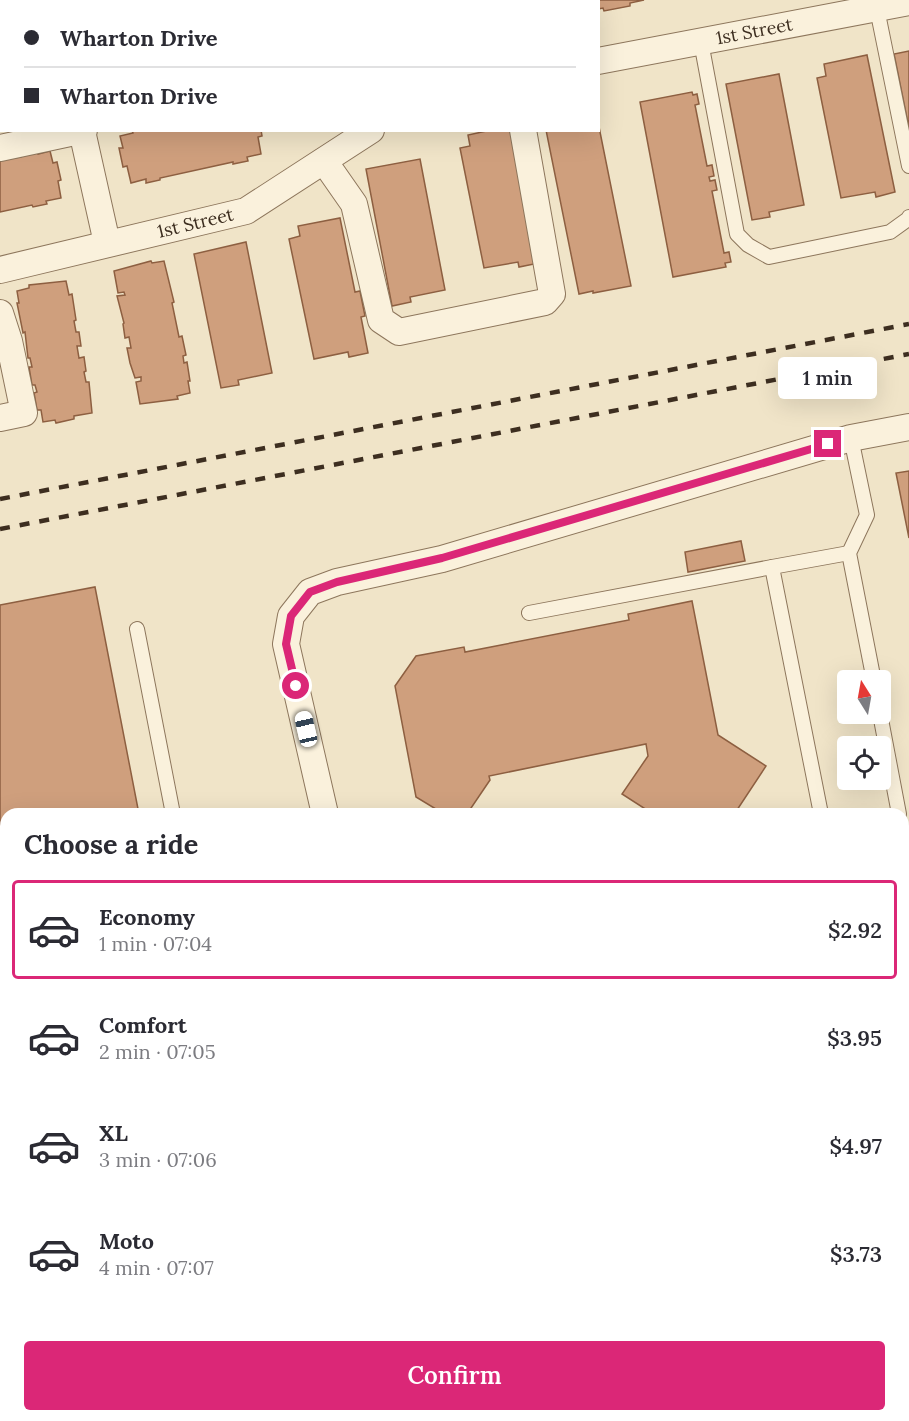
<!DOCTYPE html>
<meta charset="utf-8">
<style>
body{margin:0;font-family:Lora,serif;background:#f7f7f7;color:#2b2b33;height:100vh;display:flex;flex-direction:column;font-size:22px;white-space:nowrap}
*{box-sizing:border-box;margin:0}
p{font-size:20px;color:#7c7c81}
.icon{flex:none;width:33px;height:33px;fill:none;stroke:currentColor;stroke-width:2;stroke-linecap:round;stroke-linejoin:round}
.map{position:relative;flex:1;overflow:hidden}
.panel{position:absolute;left:0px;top:808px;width:909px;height:614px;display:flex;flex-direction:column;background:#fff;border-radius:18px 18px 0 0;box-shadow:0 6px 24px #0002}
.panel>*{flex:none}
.banner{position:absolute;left:0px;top:0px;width:600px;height:132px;box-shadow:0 6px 24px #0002;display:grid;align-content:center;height:132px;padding:0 24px;background:#fff}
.needle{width:39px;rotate:349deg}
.buttons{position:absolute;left:837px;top:670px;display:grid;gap:12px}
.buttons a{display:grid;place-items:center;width:54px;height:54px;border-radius:6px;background:#fff;box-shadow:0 6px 24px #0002;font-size:30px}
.end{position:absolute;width:27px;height:27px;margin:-14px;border:8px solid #db2777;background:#fff;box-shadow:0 0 0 3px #fff}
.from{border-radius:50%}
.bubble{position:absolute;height:42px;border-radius:6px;background:#fff;box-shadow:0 6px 24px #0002;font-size:20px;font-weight:600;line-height:42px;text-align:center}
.car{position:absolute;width:18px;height:36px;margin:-18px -9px;border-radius:8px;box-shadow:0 0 4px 2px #0007;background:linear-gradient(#fff 24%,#345 0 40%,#fff 0 76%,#345 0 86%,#fff 0)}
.banner b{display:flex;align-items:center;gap:21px;height:57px;font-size:22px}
.banner b+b{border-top:2px solid #e1e1e2}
.banner i{width:15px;height:15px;background:#2b2b33}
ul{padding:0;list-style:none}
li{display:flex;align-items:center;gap:18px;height:99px;margin:0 12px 9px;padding:0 12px;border:3px solid transparent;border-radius:6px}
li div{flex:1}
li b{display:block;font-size:22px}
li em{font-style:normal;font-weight:600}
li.on{border-color:#db2777}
li>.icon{width:54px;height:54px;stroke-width:1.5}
h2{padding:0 24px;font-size:27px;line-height:72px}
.cta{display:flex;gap:12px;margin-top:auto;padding:12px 24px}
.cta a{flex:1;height:69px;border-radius:6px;background:#db2777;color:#fff;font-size:24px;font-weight:600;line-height:69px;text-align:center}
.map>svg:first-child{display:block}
</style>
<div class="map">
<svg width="909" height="1421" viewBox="0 0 909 1421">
<rect width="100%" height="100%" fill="#f0e4c8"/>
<path fill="#c9cf9b" d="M 212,1416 L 366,1416 L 367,1421 L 213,1421 Z"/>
<path fill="#a9c4bc" stroke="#6f938a" stroke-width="1.5" d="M 237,1416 L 356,1416 L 356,1421 L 238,1421 Z"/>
<g fill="#cf9f7d" stroke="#8d5f41" stroke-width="1.5">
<path d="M 78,0 L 130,0 L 131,2 L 78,2 Z"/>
<rect x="156" y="0" width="55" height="2"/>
<path d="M 477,0 L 644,0 L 630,3 L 630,6 L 604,11 L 603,8 L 598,9 L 598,2 Z"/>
<path d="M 2,5 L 2,116 L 0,109 Z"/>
<path d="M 909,51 L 909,128 L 894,54 Z"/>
<path d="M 867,55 L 895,192 L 876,197 L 875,192 L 841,198 L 817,78 L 826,76 L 824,64 Z"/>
<path d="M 779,74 L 804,205 L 769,212 L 770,217 L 752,220 L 726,84 Z"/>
<path d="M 692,92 L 693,95 L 697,94 L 699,104 L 695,105 L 707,166 L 712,165 L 714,176 L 709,177 L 710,181 L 715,180 L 717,190 L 712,191 L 724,253 L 729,252 L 731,262 L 725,263 L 726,267 L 673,277 L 640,102 Z"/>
<path d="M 598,122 L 631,286 L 593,293 L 593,291 L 579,294 L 546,130 L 598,130 Z"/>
<path d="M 132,130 L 261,130 L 262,136 L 258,137 L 261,154 L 247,157 L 248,161 L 233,164 L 233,162 L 160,178 L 160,180 L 146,183 L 146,179 L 131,183 L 127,166 L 123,167 L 119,148 L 123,148 L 120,136 L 133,133 Z"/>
<path d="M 491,130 L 513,130 L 539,263 L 519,267 L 518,262 L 484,268 L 460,148 L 470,146 L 468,135 Z"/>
<path d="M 37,151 L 38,154 L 50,151 L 53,163 L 57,162 L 61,180 L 58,181 L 61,198 L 46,201 L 47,204 L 33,207 L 32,205 L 0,212 L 0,160 L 21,157 L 20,154 Z"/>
<path d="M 420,159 L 445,290 L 410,297 L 411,302 L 392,306 L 366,169 Z"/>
<path d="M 340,218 L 355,292 L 360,291 L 365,316 L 361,317 L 368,353 L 349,357 L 348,352 L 314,359 L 289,239 L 300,236 L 298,226 Z"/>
<path d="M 246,242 L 272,373 L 238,380 L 239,385 L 221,388 L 194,254 Z"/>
<path d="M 151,261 L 152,263 L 164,261 L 174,302 L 172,303 L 179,337 L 182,336 L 186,355 L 183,356 L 184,363 L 187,362 L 190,381 L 188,381 L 190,393 L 177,396 L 178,399 L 140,404 L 136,382 L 141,381 L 141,377 L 135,378 L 130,363 L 127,348 L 131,348 L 129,337 L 125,338 L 123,324 L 124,323 L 117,296 L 125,295 L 124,292 L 118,293 L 114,271 Z"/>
<path d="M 66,281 L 69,295 L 72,294 L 76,320 L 74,321 L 76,332 L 79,332 L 81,346 L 77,346 L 79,358 L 84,357 L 86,371 L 84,372 L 86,382 L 89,382 L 92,413 L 74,416 L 74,419 L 56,423 L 55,420 L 43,422 L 41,410 L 37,410 L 34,393 L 37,392 L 35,385 L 32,385 L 29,367 L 32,367 L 30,358 L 28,358 L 25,332 L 23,333 L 17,303 L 19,303 L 17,291 L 29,288 L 29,285 Z"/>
<path d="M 909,471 L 909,538 L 896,473 Z"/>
<path d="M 741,541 L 745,561 L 688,572 L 685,552 Z"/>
<path d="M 95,587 L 139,814 L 6,814 L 6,922 L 0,923 L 0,605 Z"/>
<path d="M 692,601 L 718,735 L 766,766 L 737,810 L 710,814 L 653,814 L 622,794 L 648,756 L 646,744 L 489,776 L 490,780 L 467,814 L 444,814 L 416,797 L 395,686 L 416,656 L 464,647 L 465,652 L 629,620 L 628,614 Z"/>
<path d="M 909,948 L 909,1223 L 903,1224 L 903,949 Z"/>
<path d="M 0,1120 L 6,1123 L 6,1239 L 0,1240 Z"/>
</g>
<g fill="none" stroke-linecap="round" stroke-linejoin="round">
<g stroke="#8d765c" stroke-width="16">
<g id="lane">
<path d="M 876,4 L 909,166"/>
<path d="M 701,42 L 737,234 L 748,245 L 769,257 L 890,232 L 908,219 L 909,217"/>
<path d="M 851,438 L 867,515 L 849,553 L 874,681"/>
<path d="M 529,613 L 772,567"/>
<path d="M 137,629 L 173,814"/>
<path d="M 880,714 L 899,814"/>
<path d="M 821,814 L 772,567 L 849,553"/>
<path d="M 903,833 L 909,870"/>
<path d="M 903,880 L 909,879"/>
<path d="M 0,975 L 6,974"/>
<path d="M 667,1416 L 672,1421"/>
<path d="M 870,1421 L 872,1416"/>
</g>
</g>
<g stroke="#8d765c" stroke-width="28">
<g id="street">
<path d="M 435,0 L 435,2"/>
<path id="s1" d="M 598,61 L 909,2"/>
<path d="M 82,131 L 107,243"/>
<path d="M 0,148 L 84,130"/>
<path d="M 324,161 L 354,204 L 381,320 L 399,332 L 545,302 L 552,294 L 523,130"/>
<path id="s2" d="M 0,270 L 246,211 L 371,130"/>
<path d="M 0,313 L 9,341 L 24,413 L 0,418"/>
<path d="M 325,814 L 286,644 L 291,616 L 310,592 L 337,582 L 442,559 L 851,438 L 909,427"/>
<path d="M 0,1063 L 6,1062"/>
<path d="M 903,1333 L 909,1335"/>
<path d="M 903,1359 L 909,1360"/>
<path d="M 121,1416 L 122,1421"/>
<path d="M 190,1416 L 191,1421"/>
<path d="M 528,1421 L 534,1416"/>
<path d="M 560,1421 L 565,1416"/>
</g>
</g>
<use href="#lane" stroke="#faf1dc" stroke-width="14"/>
<use href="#street" stroke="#faf1dc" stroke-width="26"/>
<g stroke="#3d2e20" stroke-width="4.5" stroke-dasharray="10 10" stroke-linecap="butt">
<path d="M 0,499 L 909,324"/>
<path d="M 0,529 L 909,354"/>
</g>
</g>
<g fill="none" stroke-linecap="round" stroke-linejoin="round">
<path stroke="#db2777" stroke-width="8" d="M 296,686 L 286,644 L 291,616 L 310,592 L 337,582 L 442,558 L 828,444"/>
</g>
<g text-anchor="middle" stroke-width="4.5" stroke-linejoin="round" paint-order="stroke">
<g font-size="18" fill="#3d2e20" stroke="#f7eed8">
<text dy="6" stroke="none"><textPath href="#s1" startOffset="159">1st Street</textPath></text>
<text dy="6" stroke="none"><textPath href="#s2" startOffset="201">1st Street</textPath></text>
</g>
</g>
</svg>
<div class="buttons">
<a><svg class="needle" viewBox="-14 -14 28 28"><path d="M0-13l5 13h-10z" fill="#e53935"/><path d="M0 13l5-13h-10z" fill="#7c7c81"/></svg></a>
<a><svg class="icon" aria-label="locate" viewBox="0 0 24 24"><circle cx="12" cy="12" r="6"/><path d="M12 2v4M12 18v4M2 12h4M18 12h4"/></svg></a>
</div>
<i class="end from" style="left:296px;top:686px"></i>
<i class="end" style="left:828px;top:444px"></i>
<div class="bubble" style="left:778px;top:357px;width:99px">1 min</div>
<i class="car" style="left:306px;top:729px;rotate:347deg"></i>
<div class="banner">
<b><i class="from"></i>Wharton Drive</b>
<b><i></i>Wharton Drive</b>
</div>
<section class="panel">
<h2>Choose a ride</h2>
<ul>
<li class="on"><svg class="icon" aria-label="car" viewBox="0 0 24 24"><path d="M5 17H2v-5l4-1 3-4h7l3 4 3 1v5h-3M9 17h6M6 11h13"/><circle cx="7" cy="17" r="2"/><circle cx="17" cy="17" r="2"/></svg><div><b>Economy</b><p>1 min · 07:04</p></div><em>$2.92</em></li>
<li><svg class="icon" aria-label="car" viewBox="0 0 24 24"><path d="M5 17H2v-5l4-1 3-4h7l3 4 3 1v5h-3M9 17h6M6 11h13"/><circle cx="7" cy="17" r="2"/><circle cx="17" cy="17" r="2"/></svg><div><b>Comfort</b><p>2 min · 07:05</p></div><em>$3.95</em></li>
<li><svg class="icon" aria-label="car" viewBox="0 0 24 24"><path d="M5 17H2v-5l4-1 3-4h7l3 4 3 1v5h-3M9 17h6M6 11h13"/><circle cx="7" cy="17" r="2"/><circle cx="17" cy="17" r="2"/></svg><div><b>XL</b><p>3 min · 07:06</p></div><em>$4.97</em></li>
<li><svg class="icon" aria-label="car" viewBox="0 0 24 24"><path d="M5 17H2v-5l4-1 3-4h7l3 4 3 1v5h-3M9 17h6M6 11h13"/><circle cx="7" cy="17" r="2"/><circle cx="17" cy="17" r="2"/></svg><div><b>Moto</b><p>4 min · 07:07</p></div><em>$3.73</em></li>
</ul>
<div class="cta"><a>Confirm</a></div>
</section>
</div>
